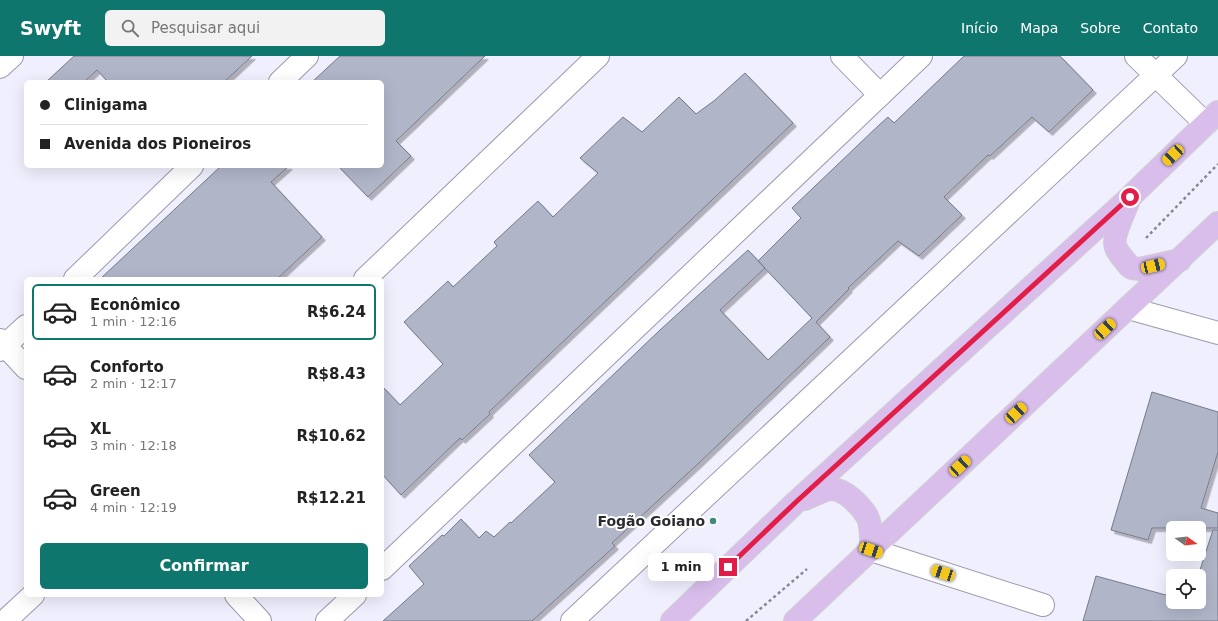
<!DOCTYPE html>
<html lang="pt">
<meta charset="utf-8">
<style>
body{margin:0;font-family:"DejaVu Sans",sans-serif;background:#f2f2f2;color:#222;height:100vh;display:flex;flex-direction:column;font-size:15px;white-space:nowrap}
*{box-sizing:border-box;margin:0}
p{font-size:13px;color:#767676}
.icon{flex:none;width:22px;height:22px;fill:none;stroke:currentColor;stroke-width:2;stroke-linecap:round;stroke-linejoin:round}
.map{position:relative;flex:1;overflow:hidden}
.sheet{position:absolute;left:24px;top:221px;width:360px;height:320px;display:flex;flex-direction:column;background:#fff;border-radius:6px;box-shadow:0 4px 16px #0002}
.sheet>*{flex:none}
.banner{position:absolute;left:24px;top:24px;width:360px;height:88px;border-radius:6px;box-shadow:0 4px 16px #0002;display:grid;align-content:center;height:88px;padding:0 16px;background:#fff}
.needle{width:26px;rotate:104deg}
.buttons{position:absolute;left:1166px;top:465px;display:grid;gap:8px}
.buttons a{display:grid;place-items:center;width:40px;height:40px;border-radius:6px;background:#fff;box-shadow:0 4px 16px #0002;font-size:20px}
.end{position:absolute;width:18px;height:18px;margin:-9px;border:5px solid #e11d48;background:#fff;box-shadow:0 0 0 2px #fff}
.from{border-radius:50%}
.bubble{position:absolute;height:28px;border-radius:6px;background:#fff;box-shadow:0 4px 16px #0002;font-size:13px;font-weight:600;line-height:28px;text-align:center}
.car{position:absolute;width:12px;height:24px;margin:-12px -6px;border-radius:5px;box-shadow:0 0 3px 1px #0007;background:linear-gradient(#f5c518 24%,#345 0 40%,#f5c518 0 76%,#345 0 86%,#f5c518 0)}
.banner b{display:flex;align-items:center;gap:14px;height:38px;font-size:15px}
.banner b+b{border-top:1px solid #e0e0e0}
.banner i{width:10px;height:10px;background:#222}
ul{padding:7px 0 0;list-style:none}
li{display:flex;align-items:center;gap:12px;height:56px;margin:0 8px 6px;padding:0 8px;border:2px solid transparent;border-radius:6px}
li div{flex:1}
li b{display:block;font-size:15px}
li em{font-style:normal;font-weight:600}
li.active{border-color:#0f766e}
li>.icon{width:36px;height:36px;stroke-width:1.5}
.button{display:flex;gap:8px;margin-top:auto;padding:8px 16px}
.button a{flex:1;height:46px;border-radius:6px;background:#0f766e;color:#fff;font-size:16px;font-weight:600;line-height:46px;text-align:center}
header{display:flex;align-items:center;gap:24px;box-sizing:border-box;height:56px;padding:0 20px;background:#0f766e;color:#fff}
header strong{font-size:19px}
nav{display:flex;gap:22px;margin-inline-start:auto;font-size:14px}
.search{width:280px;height:36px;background:#f2f2f2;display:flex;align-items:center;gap:10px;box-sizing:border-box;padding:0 14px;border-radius:6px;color:#767676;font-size:15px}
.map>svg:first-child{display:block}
</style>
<header>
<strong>Swyft</strong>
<div class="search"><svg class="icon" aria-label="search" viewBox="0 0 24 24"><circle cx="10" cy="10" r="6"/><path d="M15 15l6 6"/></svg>Pesquisar aqui</div>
<nav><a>Início</a><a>Mapa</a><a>Sobre</a><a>Contato</a></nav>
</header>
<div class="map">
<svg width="1218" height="565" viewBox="0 0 1218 565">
<defs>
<filter id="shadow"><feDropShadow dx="3.5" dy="3.5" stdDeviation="0" flood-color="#0004"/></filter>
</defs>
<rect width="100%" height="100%" fill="#f0effe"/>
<g fill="#b0b6c8" stroke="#747a8b" filter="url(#shadow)">
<path d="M 74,0 L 252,0 L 224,26 L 108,26 L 97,14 L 84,26 L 46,26 Z"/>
<path d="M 340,0 L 485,0 L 396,85 L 411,100 L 368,141 L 338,110 L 382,110 L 382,26 L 312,26 Z"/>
<path d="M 964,0 L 1060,0 L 1093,34 L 1049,76 L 1032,61 L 990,100 L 988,99 L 944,141 L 962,159 L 919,200 L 898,185 L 848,232 L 849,233 L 816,266 L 830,281 L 700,406 L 612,487 L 615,490 L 532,565 L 383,565 L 424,528 L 409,510 L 442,479 L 444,480 L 461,463 L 479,482 L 486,475 L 494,481 L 510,466 L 511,467 L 555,426 L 529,399 L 660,274 L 748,194 L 765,212 L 720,254 L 768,304 L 812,262 L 758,205 L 801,162 L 792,152 L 878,70 L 888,61 L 894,67 Z"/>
<path d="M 745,17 L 793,67 L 489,356 L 490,358 L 462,384 L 460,382 L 401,439 L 382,418 L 382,330 L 400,349 L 443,308 L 404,266 L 448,225 L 453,231 L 497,190 L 494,186 L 538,145 L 553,161 L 598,117 L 580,102 L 623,61 L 642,76 L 679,41 L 696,58 L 715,44 Z"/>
<path d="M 221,110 L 289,110 L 271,126 L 322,181 L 277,223 L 100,223 Z"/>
<path d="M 1152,336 L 1218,356 L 1218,396 L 1201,452 L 1218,457 L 1218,472 L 1152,472 L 1148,484 L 1111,474 Z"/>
<path d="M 1213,474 L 1218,474 L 1218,565 L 1083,565 L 1096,520 L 1173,541 L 1173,546 L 1199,546 L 1199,520 L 1198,520 Z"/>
</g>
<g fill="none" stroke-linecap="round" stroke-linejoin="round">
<g stroke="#9c9aad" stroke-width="24">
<g id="minor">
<path d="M 842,0 L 880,39"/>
<path d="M 1136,0 L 1206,68"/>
<path d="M 0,11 L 12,0"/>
<path d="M 280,26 L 307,0"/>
<path d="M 75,223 L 192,110"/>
<path d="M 365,223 L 598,0"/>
<path d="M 1128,252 L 1218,277"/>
<path d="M 0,284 L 26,312"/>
<path d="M 0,294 L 26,270"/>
<path d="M 871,494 L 1043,549"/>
<path d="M 382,513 L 921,0"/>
<path d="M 236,539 L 260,565"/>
<path d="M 5,565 L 33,539"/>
<path d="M 327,565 L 355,539"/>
<path d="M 572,565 L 1176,0"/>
</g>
</g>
<g stroke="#d0d0d2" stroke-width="24">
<g id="major">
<path d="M 1129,144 C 1125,155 1111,182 1116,192 C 1119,199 1125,204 1129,210 L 1132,212 L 1139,213 L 1180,204"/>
<path d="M 805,443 C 812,440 823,434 831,433 C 845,433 860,449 867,460 C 872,470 871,483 871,494"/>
<path d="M 672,565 L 796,446 L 1130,141 L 1218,56"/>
<path d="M 795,565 L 1218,167"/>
</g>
</g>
<g stroke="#878691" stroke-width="2.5" stroke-dasharray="3 3" stroke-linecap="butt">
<path d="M 1146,182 L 1218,108"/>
<path d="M 746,565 L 807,513"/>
</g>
<use href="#minor" stroke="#fff" stroke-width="22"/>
<use href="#major" stroke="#d9beec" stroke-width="22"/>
</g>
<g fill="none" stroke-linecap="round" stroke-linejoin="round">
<path stroke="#e11d48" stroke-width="5" d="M 728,511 L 796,446 L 1130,141"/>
</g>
<circle fill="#42887f" stroke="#fff" stroke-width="1.5" cx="713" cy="465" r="4"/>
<g text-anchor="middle" stroke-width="4" stroke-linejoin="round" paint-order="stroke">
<g font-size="14" font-weight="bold" fill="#2a2a31" stroke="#fff" text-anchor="end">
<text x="705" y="470">Fogão Goiano</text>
</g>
</g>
</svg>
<div class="buttons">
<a><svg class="needle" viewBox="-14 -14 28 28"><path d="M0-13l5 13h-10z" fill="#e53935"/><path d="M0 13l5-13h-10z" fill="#767676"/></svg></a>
<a><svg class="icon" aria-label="locate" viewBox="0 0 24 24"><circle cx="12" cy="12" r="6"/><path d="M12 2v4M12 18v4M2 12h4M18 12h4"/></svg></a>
</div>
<i class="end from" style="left:1130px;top:141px"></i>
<i class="end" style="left:728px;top:511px"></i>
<div class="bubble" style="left:648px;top:497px;width:66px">1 min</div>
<i class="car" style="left:1173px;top:99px;rotate:227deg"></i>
<i class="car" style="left:1153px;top:210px;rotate:77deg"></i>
<i class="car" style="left:1105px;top:273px;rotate:47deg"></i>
<i class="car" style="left:1016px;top:357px;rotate:47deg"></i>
<i class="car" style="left:960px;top:410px;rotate:47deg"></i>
<i class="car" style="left:871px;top:494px;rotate:108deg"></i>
<i class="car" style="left:943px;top:517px;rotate:288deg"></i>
<div class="banner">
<b><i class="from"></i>Clinigama</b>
<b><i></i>Avenida dos Pioneiros</b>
</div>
<section class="sheet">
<ul>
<li class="active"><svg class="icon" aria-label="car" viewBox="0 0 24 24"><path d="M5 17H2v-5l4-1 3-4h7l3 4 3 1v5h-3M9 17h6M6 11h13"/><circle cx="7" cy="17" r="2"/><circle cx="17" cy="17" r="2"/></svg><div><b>Econômico</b><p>1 min · 12:16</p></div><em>R$6.24</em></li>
<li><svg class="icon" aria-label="car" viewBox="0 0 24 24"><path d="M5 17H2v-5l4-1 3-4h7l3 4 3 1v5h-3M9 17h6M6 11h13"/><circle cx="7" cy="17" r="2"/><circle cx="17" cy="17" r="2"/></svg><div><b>Conforto</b><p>2 min · 12:17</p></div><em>R$8.43</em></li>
<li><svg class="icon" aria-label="car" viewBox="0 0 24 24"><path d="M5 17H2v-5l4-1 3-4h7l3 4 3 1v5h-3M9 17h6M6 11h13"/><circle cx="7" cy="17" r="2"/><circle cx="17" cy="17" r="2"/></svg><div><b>XL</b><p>3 min · 12:18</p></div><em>R$10.62</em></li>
<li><svg class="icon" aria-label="car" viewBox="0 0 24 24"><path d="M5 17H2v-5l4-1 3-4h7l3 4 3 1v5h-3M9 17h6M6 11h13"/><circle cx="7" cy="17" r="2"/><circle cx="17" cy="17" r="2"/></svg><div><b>Green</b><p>4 min · 12:19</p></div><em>R$12.21</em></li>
</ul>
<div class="button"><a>Confirmar</a></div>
</section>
</div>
